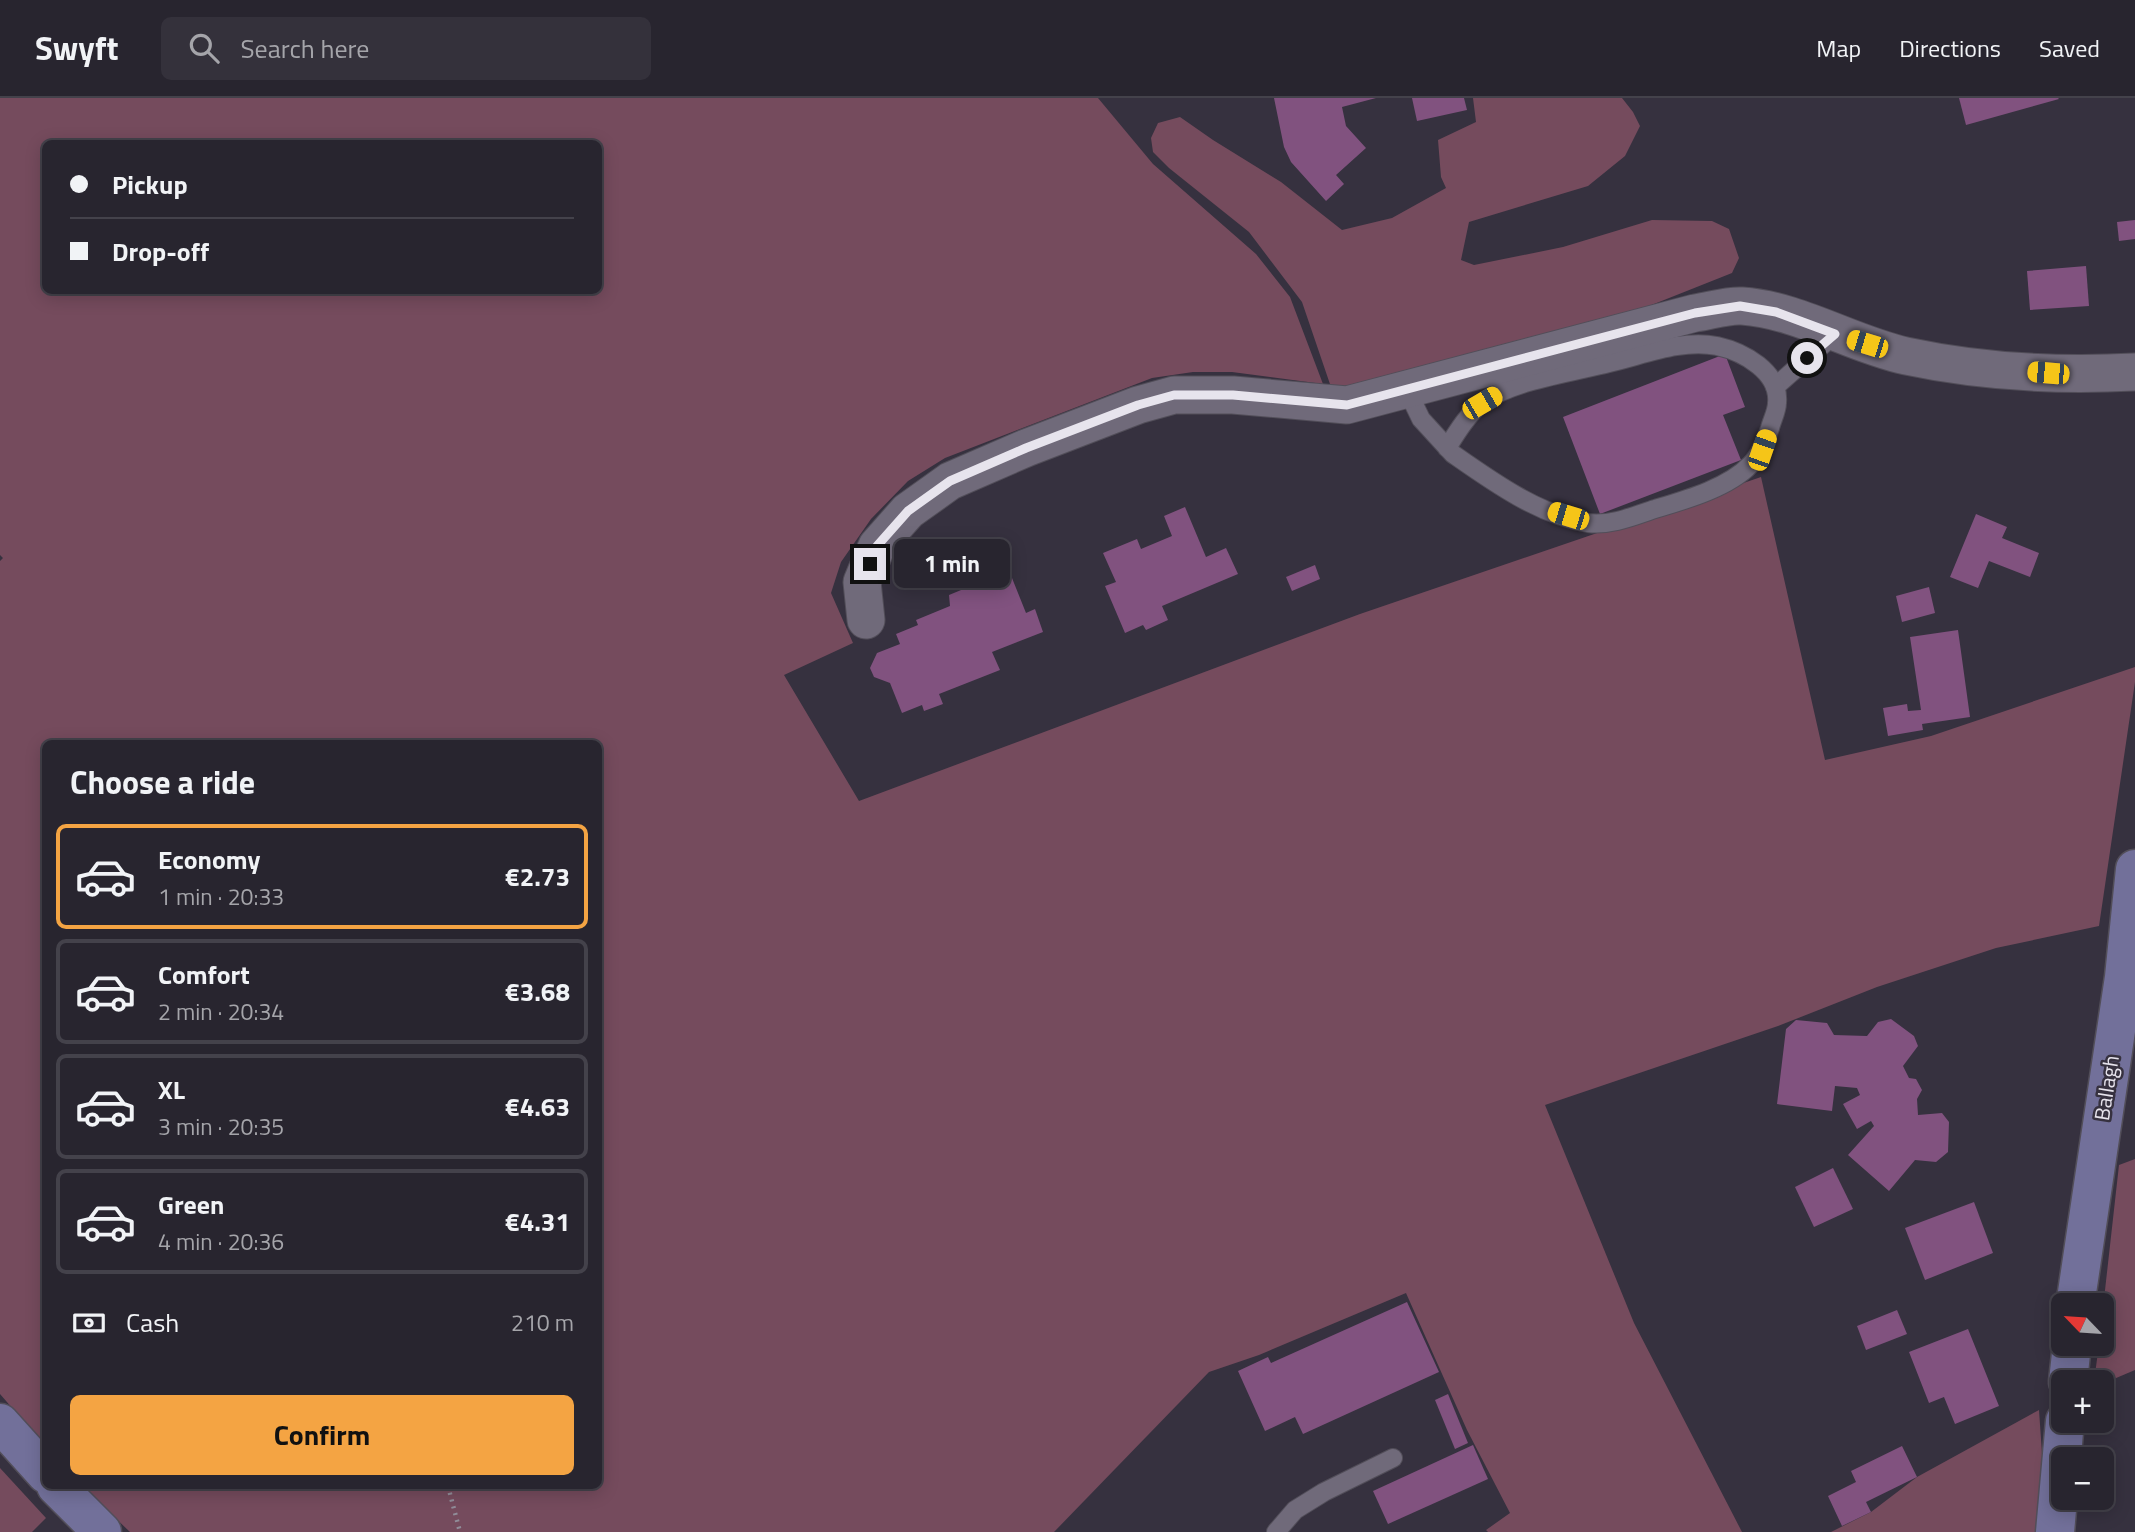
<!DOCTYPE html>
<meta charset="utf-8">
<style>
body{margin:0;font-family:"Titillium Web",sans-serif;background:#34313b;color:#f1f3f6;height:100vh;display:flex;flex-direction:column;font-size:26px;white-space:nowrap}
*{box-sizing:border-box;margin:0}
p{font-size:23px;color:#a5a5aa}
.icon{flex:none;width:38px;height:38px;fill:none;stroke:currentColor;stroke-width:2;stroke-linecap:round;stroke-linejoin:round}
.map{position:relative;flex:1;overflow:hidden}
.panel{position:absolute;left:42px;top:642px;width:560px;height:749px;display:flex;flex-direction:column;background:#28252f;border-radius:10px;box-shadow:0 4px 18px #0003,0 0 0 2px #44424b}
.panel>*{flex:none}
.banner{position:absolute;left:42px;top:42px;width:560px;height:154px;border-radius:10px;box-shadow:0 4px 18px #0003,0 0 0 2px #44424b;display:grid;align-content:center;height:154px;padding:0 28px;background:#28252f}
.needle{width:46px;rotate:295deg}
.buttons{position:absolute;left:2051px;top:1195px;display:grid;gap:14px}
.buttons a{display:grid;place-items:center;width:63px;height:63px;border-radius:10px;background:#28252f;box-shadow:0 4px 18px #0003,0 0 0 2px #44424b;font-size:35px}
.end{position:absolute;width:32px;height:32px;margin:-16px;border:9px solid #e7e4ed;background:#111;box-shadow:0 0 0 4px #111}
.from{border-radius:50%}
.bubble{position:absolute;height:49px;border-radius:10px;background:#28252f;box-shadow:0 4px 18px #0003,0 0 0 2px #44424b;font-size:23px;font-weight:700;line-height:49px;text-align:center}
.car{position:absolute;width:21px;height:42px;margin:-21px -10px;border-radius:9px;box-shadow:0 0 5px 2px #0007;background:linear-gradient(#f5c518 24%,#345 0 40%,#f5c518 0 76%,#345 0 86%,#f5c518 0)}
.banner b{display:flex;align-items:center;gap:24px;height:66px;font-size:26px}
.banner b+b{border-top:2px solid #44424b}
.banner i{width:18px;height:18px;background:#f1f3f6}
ul{padding:0;list-style:none}
li{display:flex;align-items:center;gap:21px;height:105px;margin:0 14px 10px;padding:0 14px;border:4px solid #44424b;border-radius:10px}
li div{flex:1}
li b{display:block;font-size:26px}
li em{font-style:normal;font-weight:700}
li.selected{border-color:#f4a443}
li>.icon{width:63px;height:63px;stroke-width:1.5}
h2{padding:0 28px;font-size:32px;line-height:84px}
.pay{display:flex;align-items:center;gap:18px;height:77px;padding:0 28px;font-size:26px}
.pay p{margin-inline-start:auto}
.primary-button{display:flex;gap:14px;margin-top:auto;padding:14px 28px}
.primary-button a{flex:1;height:80px;border-radius:10px;background:#f4a443;color:#111;font-size:28px;font-weight:700;line-height:80px;text-align:center}
header{display:flex;align-items:center;gap:42px;box-sizing:border-box;height:98px;padding:0 35px;background:#28252f;border-bottom:2px solid #44424b}
header strong{font-size:33px}
nav{display:flex;gap:38px;margin-inline-start:auto;font-size:24px}
.search{width:490px;height:63px;background:#34313b;display:flex;align-items:center;gap:18px;box-sizing:border-box;padding:0 24px;border-radius:10px;color:#a5a5aa;font-size:26px}
.map>svg:first-child{display:block}
</style>
<header>
<strong>Swyft</strong>
<div class="search"><svg class="icon" aria-label="search" viewBox="0 0 24 24"><circle cx="10" cy="10" r="6"/><path d="M15 15l6 6"/></svg>Search here</div>
<nav><a>Map</a><a>Directions</a><a>Saved</a></nav>
</header>
<div class="map">
<svg width="2135" height="1434" viewBox="0 0 2135 1434">
<rect width="100%" height="100%" fill="#36313f"/>
<g fill="#754b5d" fill-rule="evenodd">
<path d="M 0,0 L 1098,0 L 1153,66 L 1256,156 L 1290,199 L 1323,286 L 1232,274 L 1193,274 L 1152,280 L 945,360 L 908,383 L 871,421 L 841,464 L 831,495 L 853,545 L 784,577 L 859,703 L 1360,516 L 1761,379 L 1825,662 L 1931,638 L 2135,569 L 2135,584 L 2099,828 L 1996,850 L 1877,889 L 1778,928 L 1545,1007 L 1634,1225 L 1742,1434 L 1488,1434 L 1486,1432 L 1510,1415 L 1467,1332 L 1406,1195 L 1259,1257 L 1209,1274 L 1054,1434 L 130,1434 L 82,1388 L 598,1388 L 598,646 L 46,646 L 45,1348 L 0,1296 L 0,463 L 3,460 L 0,457 ZM 46,46 L 598,46 L 598,192 L 46,192 Z"/>
<path d="M 1473,0 L 1622,0 L 1633,14 L 1640,28 L 1625,58 L 1588,88 L 1469,124 L 1461,162 L 1474,167 L 1563,149 L 1652,122 L 1712,123 L 1729,131 L 1739,160 L 1732,175 L 1649,208 L 1332,292 L 1302,204 L 1249,134 L 1169,70 L 1153,54 L 1151,40 L 1158,25 L 1180,19 L 1213,42 L 1281,84 L 1342,132 L 1392,120 L 1446,90 L 1441,79 L 1438,42 L 1476,24 Z"/>
<path d="M 2135,1061 L 2135,1272 L 2102,1286 L 2094,1284 L 2099,1246 L 2102,1246 L 2102,1219 L 2119,1067 Z"/>
<path d="M 2039,1312 L 2043,1370 L 2037,1434 L 1831,1434 L 1871,1414 L 1917,1379 Z"/>
<path d="M 0,1370 L 46,1420 L 32,1434 L 0,1434 Z"/>
</g>
<g fill="#81527f">
<path d="M 1274,0 L 1376,0 L 1342,9 L 1346,28 L 1366,50 L 1336,77 L 1344,86 L 1326,103 L 1291,64 L 1284,49 Z"/>
<path d="M 1412,0 L 1464,0 L 1467,12 L 1417,23 Z"/>
<path d="M 1959,0 L 2058,0 L 2059,1 L 1966,27 Z"/>
<path d="M 2135,122 L 2135,141 L 2119,143 L 2117,124 Z"/>
<path d="M 2086,168 L 2089,208 L 2030,212 L 2027,173 Z"/>
<path d="M 1725,256 L 1745,309 L 1723,317 L 1741,362 L 1600,416 L 1563,319 Z"/>
<path d="M 1185,409 L 1206,459 L 1226,450 L 1238,476 L 1162,508 L 1168,522 L 1146,532 L 1143,527 L 1125,535 L 1105,488 L 1116,484 L 1103,455 L 1137,441 L 1141,451 L 1172,438 L 1164,418 Z"/>
<path d="M 1976,416 L 2007,429 L 2002,440 L 2039,455 L 2030,479 L 1989,463 L 1978,490 L 1950,479 Z"/>
<path d="M 1315,467 L 1320,481 L 1292,493 L 1286,479 Z"/>
<path d="M 1012,480 L 1026,515 L 1035,511 L 1043,534 L 992,554 L 1000,572 L 939,596 L 943,606 L 924,613 L 922,607 L 902,615 L 890,585 L 874,579 L 870,570 L 877,555 L 900,546 L 896,536 L 918,527 L 916,522 L 950,508 L 949,497 L 983,483 L 986,491 Z"/>
<path d="M 1929,489 L 1935,515 L 1902,524 L 1896,498 Z"/>
<path d="M 1958,532 L 1970,619 L 1922,626 L 1923,632 L 1888,638 L 1883,610 L 1907,606 L 1908,613 L 1921,612 L 1910,539 Z"/>
<path d="M 1891,921 L 1914,938 L 1918,948 L 1903,968 L 1909,980 L 1916,981 L 1922,992 L 1917,1001 L 1918,1017 L 1942,1015 L 1949,1024 L 1948,1054 L 1936,1064 L 1915,1062 L 1889,1093 L 1848,1057 L 1874,1028 L 1871,1023 L 1857,1031 L 1843,1006 L 1860,997 L 1857,990 L 1835,988 L 1832,1013 L 1777,1006 L 1786,931 L 1796,922 L 1827,925 L 1834,937 L 1867,938 L 1878,924 Z"/>
<path d="M 1833,1070 L 1853,1111 L 1814,1129 L 1795,1089 Z"/>
<path d="M 1974,1104 L 1993,1155 L 1925,1182 L 1905,1130 Z"/>
<path d="M 1407,1204 L 1439,1274 L 1303,1336 L 1295,1319 L 1265,1333 L 1238,1273 L 1268,1259 L 1271,1265 Z"/>
<path d="M 1897,1212 L 1907,1236 L 1866,1252 L 1857,1228 Z"/>
<path d="M 1968,1231 L 1999,1308 L 1955,1326 L 1944,1299 L 1929,1305 L 1909,1254 Z"/>
<path d="M 1448,1296 L 1468,1345 L 1455,1351 L 1435,1302 Z"/>
<path d="M 1473,1347 L 1488,1381 L 1388,1426 L 1373,1393 Z"/>
<path d="M 1902,1348 L 1917,1379 L 1866,1404 L 1871,1414 L 1842,1428 L 1828,1398 L 1856,1384 L 1851,1373 Z"/>
</g>
<g fill="none" stroke-linecap="round" stroke-linejoin="round">
<g stroke="#524e59" stroke-width="20">
<g id="lane">
<path d="M 1775,289 L 1835,236"/>
<path d="M 1407,292 L 1421,321 L 1453,356 C 1493,384 1539,417 1588,425 C 1611,428 1634,418 1655,411 C 1685,402 1728,390 1750,367 C 1760,357 1765,344 1770,330 C 1772,322 1777,313 1777,305 C 1780,274 1744,254 1717,248 C 1681,241 1644,257 1609,265 C 1573,274 1512,283 1483,304 C 1468,316 1457,334 1447,350"/>
<path d="M 1276,1434 L 1295,1412 L 1324,1394 L 1393,1360"/>
</g>
</g>
<g stroke="#524e59" stroke-width="39">
<path id="street" d="M 866,522 L 862,484 L 877,448 L 908,413 L 950,383 L 1026,350 L 1138,307 L 1174,297 L 1233,297 L 1347,307 L 1695,215 C 1710,213 1727,207 1742,208 C 1799,212 1851,246 1906,258 C 1981,274 2059,278 2135,274"/>
</g>
<g stroke="#524e59" stroke-width="41">
<g id="secondary">
<path d="M 2075,1208 L 2124,879 L 2135,771"/>
<path d="M 2068,1284 L 2072,1246"/>
<path d="M 0,1325 L 46,1376"/>
<path d="M 56,1388 L 102,1434"/>
<path d="M 2055,1434 L 2065,1323"/>
</g>
</g>
<path stroke="#918d99" stroke-width="4.5" stroke-dasharray="2 5" stroke-linecap="butt" d="M 448,1388 L 460,1434"/>
<use href="#lane" stroke="#706a7a" stroke-width="18"/>
<use href="#street" stroke="#706a7a" stroke-width="37"/>
<use href="#secondary" stroke="#72709a" stroke-width="38"/>
</g>
<g fill="none" stroke-linecap="round" stroke-linejoin="round">
<path stroke="#e7e4ed" stroke-width="9" d="M 870,466 L 877,448 L 908,413 L 950,383 L 1026,350 L 1138,307 L 1174,297 L 1233,297 L 1347,307 L 1695,215 L 1740,208 L 1776,214 L 1835,236 L 1807,260"/>
</g>
<g text-anchor="middle" stroke-width="5" stroke-linejoin="round" paint-order="stroke">
<g font-size="21" fill="#e7e4ed" stroke="#36313f">
<text transform="translate(2107 990) rotate(-81)" y="7">Ballagh</text>
</g>
</g>
</svg>
<div class="buttons">
<a><svg class="needle" viewBox="-14 -14 28 28"><path d="M0-13l5 13h-10z" fill="#e53935"/><path d="M0 13l5-13h-10z" fill="#a5a5aa"/></svg></a>
<a>+</a>
<a>−</a>
</div>
<i class="end from" style="left:1807px;top:260px"></i>
<i class="end" style="left:870px;top:466px"></i>
<div class="bubble" style="left:894px;top:441px;width:116px">1 min</div>
<i class="car" style="left:1867px;top:246px;rotate:287deg"></i>
<i class="car" style="left:2048px;top:275px;rotate:275deg"></i>
<i class="car" style="left:1482px;top:305px;rotate:60deg"></i>
<i class="car" style="left:1762px;top:352px;rotate:19deg"></i>
<i class="car" style="left:1568px;top:418px;rotate:287deg"></i>
<div class="banner">
<b><i class="from"></i>Pickup</b>
<b><i></i>Drop-off</b>
</div>
<section class="panel">
<h2>Choose a ride</h2>
<ul>
<li class="selected"><svg class="icon" aria-label="car" viewBox="0 0 24 24"><path d="M5 17H2v-5l4-1 3-4h7l3 4 3 1v5h-3M9 17h6M6 11h13"/><circle cx="7" cy="17" r="2"/><circle cx="17" cy="17" r="2"/></svg><div><b>Economy</b><p>1 min · 20:33</p></div><em>€2.73</em></li>
<li><svg class="icon" aria-label="car" viewBox="0 0 24 24"><path d="M5 17H2v-5l4-1 3-4h7l3 4 3 1v5h-3M9 17h6M6 11h13"/><circle cx="7" cy="17" r="2"/><circle cx="17" cy="17" r="2"/></svg><div><b>Comfort</b><p>2 min · 20:34</p></div><em>€3.68</em></li>
<li><svg class="icon" aria-label="car" viewBox="0 0 24 24"><path d="M5 17H2v-5l4-1 3-4h7l3 4 3 1v5h-3M9 17h6M6 11h13"/><circle cx="7" cy="17" r="2"/><circle cx="17" cy="17" r="2"/></svg><div><b>XL</b><p>3 min · 20:35</p></div><em>€4.63</em></li>
<li><svg class="icon" aria-label="car" viewBox="0 0 24 24"><path d="M5 17H2v-5l4-1 3-4h7l3 4 3 1v5h-3M9 17h6M6 11h13"/><circle cx="7" cy="17" r="2"/><circle cx="17" cy="17" r="2"/></svg><div><b>Green</b><p>4 min · 20:36</p></div><em>€4.31</em></li>
</ul>
<div class="pay"><svg class="icon" aria-label="cash" viewBox="0 0 24 24"><path d="M3 7h18v10H3z"/><circle cx="12" cy="12" r="2"/></svg>Cash<p>210 m</p></div>
<div class="primary-button"><a>Confirm</a></div>
</section>
</div>
